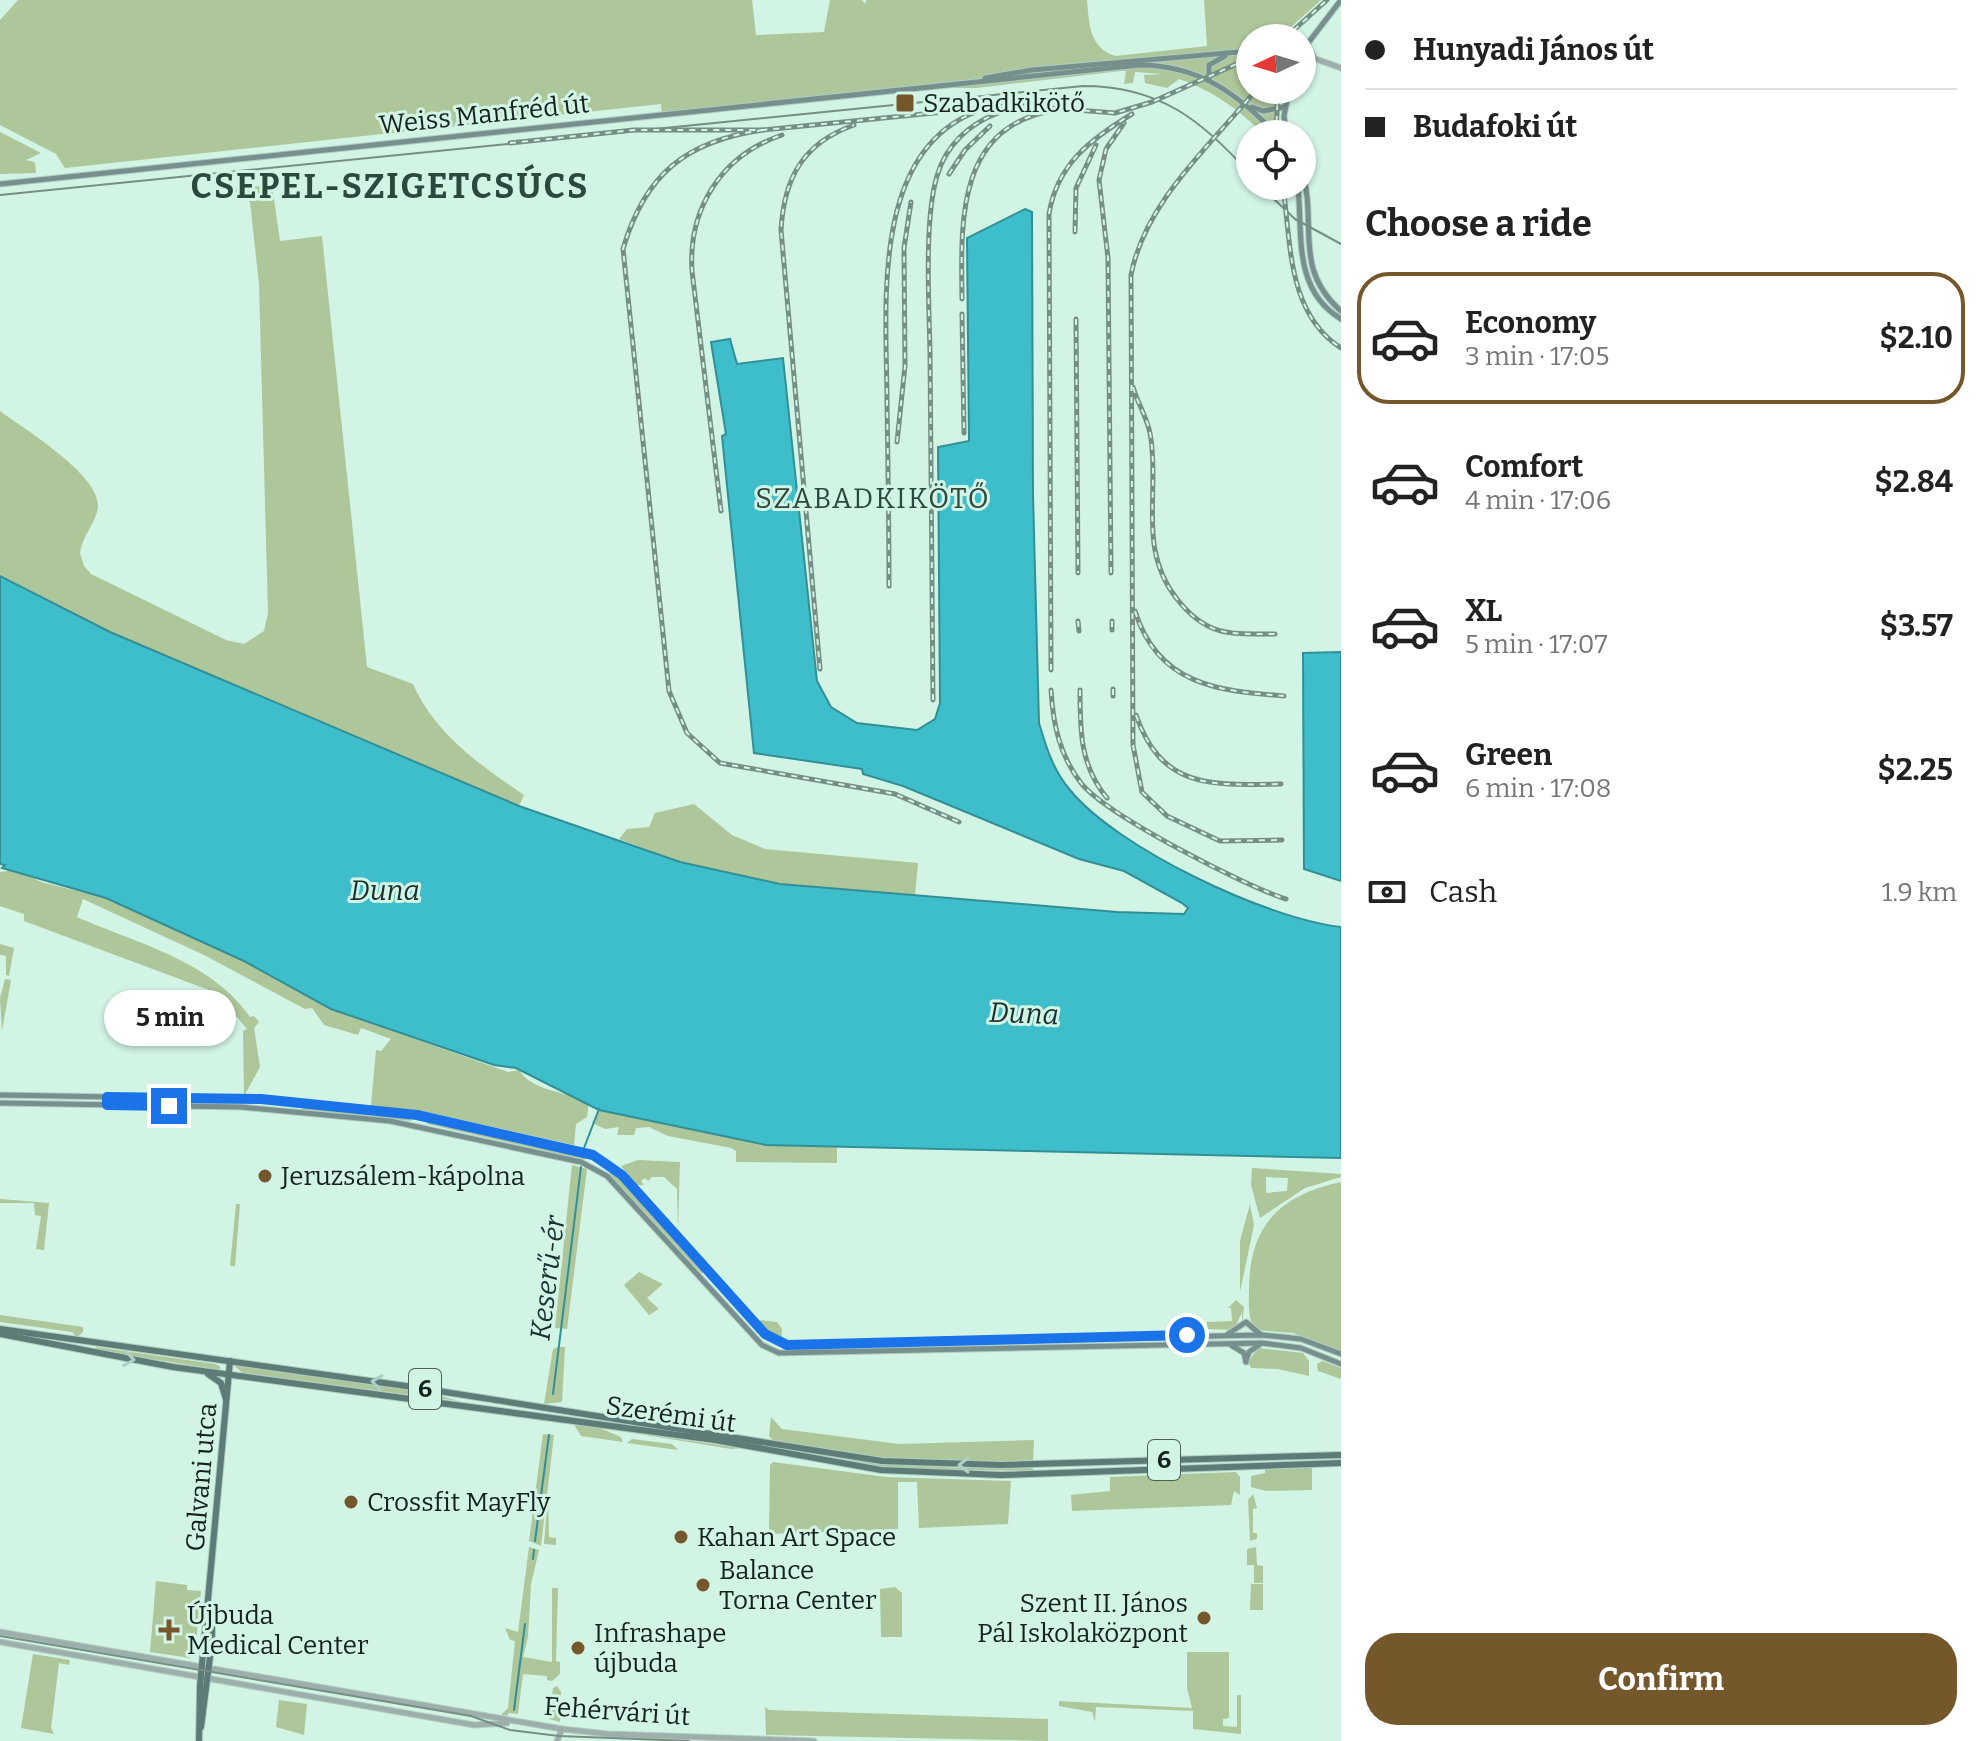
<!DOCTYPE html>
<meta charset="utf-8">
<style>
body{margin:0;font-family:Bitter,serif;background:#f6f6f6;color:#222;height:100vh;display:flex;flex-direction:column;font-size:30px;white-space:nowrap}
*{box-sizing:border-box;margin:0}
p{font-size:26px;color:#767676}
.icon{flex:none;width:44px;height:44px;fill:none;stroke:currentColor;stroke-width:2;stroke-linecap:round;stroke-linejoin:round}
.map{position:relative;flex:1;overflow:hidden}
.panel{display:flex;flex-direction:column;background:#fff;width:640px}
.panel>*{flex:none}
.hud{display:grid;align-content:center;height:176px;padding:0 24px;background:#fff}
.needle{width:52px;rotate:266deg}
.buttons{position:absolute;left:1236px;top:24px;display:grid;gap:16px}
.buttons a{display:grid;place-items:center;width:80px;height:80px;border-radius:50%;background:#fff;box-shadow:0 2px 6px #0004;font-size:40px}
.end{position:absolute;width:36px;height:36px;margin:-18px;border:10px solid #1a73e8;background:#fff;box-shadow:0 0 0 4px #fff}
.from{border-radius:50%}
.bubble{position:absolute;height:56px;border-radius:28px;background:#fff;box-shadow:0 2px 6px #0004;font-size:26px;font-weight:700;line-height:56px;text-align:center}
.hud b{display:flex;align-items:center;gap:28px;height:76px;font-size:30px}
.hud b+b{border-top:2px solid #e0e0e0}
.hud i{width:20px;height:20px;background:#222}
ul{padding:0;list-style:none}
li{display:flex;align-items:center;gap:24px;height:132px;margin:0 16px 12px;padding:0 8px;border:4px solid transparent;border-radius:32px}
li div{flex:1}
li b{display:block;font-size:30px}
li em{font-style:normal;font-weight:700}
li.on{border-color:#74582b}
li>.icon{width:72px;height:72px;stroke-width:1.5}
h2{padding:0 24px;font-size:36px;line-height:96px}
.pay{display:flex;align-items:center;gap:20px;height:88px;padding:0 24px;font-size:30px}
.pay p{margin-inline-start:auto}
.action{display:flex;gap:16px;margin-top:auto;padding:16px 24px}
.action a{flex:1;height:92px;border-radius:32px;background:#74582b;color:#fff;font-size:32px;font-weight:700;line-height:92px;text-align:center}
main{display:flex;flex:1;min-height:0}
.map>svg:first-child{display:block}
</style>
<main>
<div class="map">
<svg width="1341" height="1741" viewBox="0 0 1341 1741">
<rect width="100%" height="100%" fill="#d1f4e5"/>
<g fill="#adc69a" fill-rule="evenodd">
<path d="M 18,0 L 752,0 L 756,35 L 824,32 L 830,0 L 862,0 L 865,4 L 866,0 L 1087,0 C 1089,22 1089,49 1116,56 L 1207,46 L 1204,0 L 1321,0 L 1279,38 L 1250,38 L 1250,90 L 1278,90 L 1278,134 L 1264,134 C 1237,109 1214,91 1179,79 L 1167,88 L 1145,83 L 1144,75 L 1163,74 L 1135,72 L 1133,83 L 1124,84 L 1126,71 L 1121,71 L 976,88 L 922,88 L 662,115 L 661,104 L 65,168 L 56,154 L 0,125 L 0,20 Z"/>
<path d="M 0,132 L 41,153 L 26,160 L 35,162 L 36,173 L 0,174 Z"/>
<path d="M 272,185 L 280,241 L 322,236 L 367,667 L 413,684 C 435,734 480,765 524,795 L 519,806 L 110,632 L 0,576 L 0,411 C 24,429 99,474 98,506 C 97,522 82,536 80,553 L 84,566 L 91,574 L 226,640 L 244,644 L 264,631 L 268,613 L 259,284 L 250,202 L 232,189 Z"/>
<path d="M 694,804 L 732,835 L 765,849 L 918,863 L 915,895 L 780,884 L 680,862 L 619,839 L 627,829 L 649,827 L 655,813 Z"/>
<path d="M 17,870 L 41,882 L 106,898 L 244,961 L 331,1009 L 508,1072 L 519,1070 C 534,1093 565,1090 589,1103 L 587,1117 L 576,1124 L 574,1145 L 427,1112 L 371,1106 L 376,1050 L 381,1051 L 391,1039 L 361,1028 L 358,1035 L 324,1025 L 312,1008 L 305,1009 L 204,955 L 83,899 L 77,917 C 136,943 212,961 250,1017 L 254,1016 L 259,1022 L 254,1028 L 260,1067 L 244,1096 L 243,1031 L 247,1029 L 217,993 L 24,921 L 24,914 L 0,906 L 0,872 Z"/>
<path d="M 0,944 L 14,948 L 9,976 L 6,975 L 6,956 L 0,955 Z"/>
<path d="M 5,979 L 11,980 L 2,1031 L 0,998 Z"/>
<path d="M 304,1106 L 408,1117 L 412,1121 L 300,1110 Z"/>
<path d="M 600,1110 L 766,1145 L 837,1146 L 837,1163 L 736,1162 L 736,1151 L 731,1148 L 668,1136 L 649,1127 L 636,1128 L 634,1135 L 617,1135 L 619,1127 L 605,1129 L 592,1123 Z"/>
<path d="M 427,1122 L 585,1155 L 585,1160 L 427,1124 Z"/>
<path d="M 638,1160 L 680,1162 L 678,1231 L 677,1189 L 664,1177 L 652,1177 L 648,1181 L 645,1178 L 641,1181 L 644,1185 L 637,1185 L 621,1166 Z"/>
<path d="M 572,1165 L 587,1169 L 567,1329 L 555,1328 Z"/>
<path d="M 1252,1168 L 1341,1174 L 1341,1177 L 1305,1188 L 1260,1218 L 1251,1185 ZM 1266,1177 L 1288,1178 L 1287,1191 L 1266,1193 Z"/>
<path d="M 614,1171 L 704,1270 L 702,1274 L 609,1174 Z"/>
<path d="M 1341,1182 L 1341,1351 L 1293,1333 L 1256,1330 C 1247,1319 1249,1302 1249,1288 C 1250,1225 1280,1195 1341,1182 Z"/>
<path d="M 0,1199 L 49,1203 L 44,1250 L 36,1249 L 41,1216 L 35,1215 L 34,1203 L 0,1203 Z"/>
<path d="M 236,1204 L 240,1204 L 235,1266 L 230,1266 Z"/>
<path d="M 1250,1204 L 1254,1225 L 1240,1292 L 1240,1241 Z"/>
<path d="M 639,1272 L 663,1284 L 647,1298 L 659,1309 L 649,1315 L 624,1285 Z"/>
<path d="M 1236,1300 L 1244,1307 L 1242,1324 L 1242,1312 L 1234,1330 L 1206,1329 L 1207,1322 L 1232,1321 L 1231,1308 L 1228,1308 Z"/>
<path d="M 0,1315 L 83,1327 L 83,1332 L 77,1337 L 72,1332 L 0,1322 Z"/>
<path d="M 759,1320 L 777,1322 L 782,1329 L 781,1340 L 766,1332 Z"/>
<path d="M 96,1347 L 215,1364 L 220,1366 L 220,1370 L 96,1350 Z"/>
<path d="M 558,1347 L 565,1347 L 562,1402 L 544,1404 L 553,1349 Z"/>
<path d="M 1258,1348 L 1303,1353 L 1309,1361 L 1309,1376 L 1278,1369 L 1251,1368 L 1248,1362 Z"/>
<path d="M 1322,1361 L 1341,1368 L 1341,1379 L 1318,1371 L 1317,1364 Z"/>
<path d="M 233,1365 L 413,1389 L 460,1401 L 244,1374 Z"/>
<path d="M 771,1417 L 782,1429 L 899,1444 L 1034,1440 L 1033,1462 C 946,1466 858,1458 773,1440 L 769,1436 Z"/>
<path d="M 573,1423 L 595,1426 L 621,1437 L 623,1442 L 581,1436 Z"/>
<path d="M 609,1429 L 740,1448 L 731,1449 Z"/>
<path d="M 543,1434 L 554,1435 L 541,1546 L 529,1541 Z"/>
<path d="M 632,1439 L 672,1444 L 678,1450 L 627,1443 Z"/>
<path d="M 832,1459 L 958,1468 L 1032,1467 L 1034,1471 L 899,1469 Z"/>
<path d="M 773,1462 L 886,1477 L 1011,1481 L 1008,1524 L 919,1528 L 917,1482 L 898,1482 L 898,1529 L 769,1534 L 770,1465 Z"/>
<path d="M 1312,1466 L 1312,1490 L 1266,1491 L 1251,1487 L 1251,1476 L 1265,1473 L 1265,1468 Z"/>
<path d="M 1236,1472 L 1240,1477 L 1240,1495 L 1234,1491 L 1231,1505 L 1072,1511 L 1071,1495 L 1110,1491 L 1110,1477 Z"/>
<path d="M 548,1494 L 549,1537 L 556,1538 L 556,1545 L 544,1544 Z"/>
<path d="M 1253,1494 L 1257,1508 L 1253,1509 L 1253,1533 L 1257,1533 L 1257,1539 L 1250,1541 L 1248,1500 Z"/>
<path d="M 529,1547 L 539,1550 L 531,1584 L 528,1637 L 523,1657 L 552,1662 L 552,1588 L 558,1588 L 556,1661 L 560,1662 L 560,1674 L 552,1681 L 547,1680 L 547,1676 L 523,1674 L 518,1714 L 509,1713 L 507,1716 L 501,1715 L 508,1708 L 515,1641 L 510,1640 L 505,1628 L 518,1632 Z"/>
<path d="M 1256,1547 L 1257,1565 L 1263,1566 L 1263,1583 L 1254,1583 L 1254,1565 L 1247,1565 L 1247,1549 Z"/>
<path d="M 156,1581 L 187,1585 L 187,1590 L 201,1591 L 195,1655 L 191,1654 L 190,1658 L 150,1652 Z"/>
<path d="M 1251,1584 L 1263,1584 L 1263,1610 L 1250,1610 Z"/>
<path d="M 895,1587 L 902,1593 L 902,1637 L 881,1637 L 880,1589 Z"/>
<path d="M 1187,1652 L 1229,1652 L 1229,1718 L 1223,1719 L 1223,1726 L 1237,1727 L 1237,1695 L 1241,1695 L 1241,1734 L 1193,1729 L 1193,1711 L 1096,1707 L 1095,1722 L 1092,1712 L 1059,1706 L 1059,1701 L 1192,1708 L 1187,1688 Z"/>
<path d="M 33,1654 L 70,1660 L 69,1665 L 59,1663 L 51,1728 L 54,1734 L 21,1728 Z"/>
<path d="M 557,1686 L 561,1692 L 560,1722 L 549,1719 L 553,1688 Z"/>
<path d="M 279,1700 L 307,1704 L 304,1735 L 276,1727 Z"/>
<path d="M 765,1707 L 769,1710 L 1048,1719 L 1048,1741 L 766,1735 Z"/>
</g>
<g fill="#3ebeca" stroke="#328f96" stroke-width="2">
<path d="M 1025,209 L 1032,212 L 1033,495 L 1039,723 C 1046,747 1053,770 1070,790 C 1117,848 1267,919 1341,927 L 1341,1158 L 766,1145 L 599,1110 L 516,1068 L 494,1065 L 331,1009 L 244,961 L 106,898 L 2,868 L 5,865 L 0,864 L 0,576 L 110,632 L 519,806 L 680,862 L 780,884 L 1117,912 L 1184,914 L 1188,908 L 1182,903 L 1124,871 L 1079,859 L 903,786 L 863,774 L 862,769 L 754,753 L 722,436 L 726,434 L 711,342 L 730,339 L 737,364 L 783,358 L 817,681 L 831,707 L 857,723 L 917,730 L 935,719 L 940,703 L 938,447 L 969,441 L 967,238 Z"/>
<path d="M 1341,652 L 1341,881 L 1304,869 L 1303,653 Z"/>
</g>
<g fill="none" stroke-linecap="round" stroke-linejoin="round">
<g stroke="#328f96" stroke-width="2">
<path d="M 584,1148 L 599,1109"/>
<path d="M 553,1394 L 581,1167"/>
<path d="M 535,1541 L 549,1435"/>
<path d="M 533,1559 L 534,1550"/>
<path d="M 514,1710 L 525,1624"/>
</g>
<g stroke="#afcec1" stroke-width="7">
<g id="tertiary">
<path d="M 1302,54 L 1341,68"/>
<path d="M 0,1632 L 562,1729 L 608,1734 L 814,1741"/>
<path d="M 0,1642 L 474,1725 L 507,1723"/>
<path d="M 557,1741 L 562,1729"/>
</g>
</g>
<g stroke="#afcec1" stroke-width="7">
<g id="secondary">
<path d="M 1302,51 L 1341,0"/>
<path d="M 1302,62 L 1314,58 L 1307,44"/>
<path d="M 985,78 L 1032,70 L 1250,51"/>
<path d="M 1209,79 L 1209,65 L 1225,56"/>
<path d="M 1252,107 L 1263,111 L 1285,107"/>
<path d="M 1286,134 L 1284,116 L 1289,90"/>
<path d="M 1302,170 C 1318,224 1292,268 1341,311"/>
<path d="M 0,184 L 1139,65 C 1198,65 1237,93 1276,134"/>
<path d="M 1298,186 C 1303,234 1292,289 1341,319"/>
<path d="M 0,1095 L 277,1100 L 426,1117 L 593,1155 L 622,1175 L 765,1334 L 791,1345 L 1262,1335 L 1301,1339 L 1341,1354"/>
<path d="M 0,1103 L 241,1107 L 390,1121 L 581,1162 L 607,1176 L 762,1345 L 779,1353 L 1262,1343 L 1301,1348 L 1341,1364"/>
<path d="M 1228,1334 L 1246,1322 L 1261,1335"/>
<path d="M 1231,1345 L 1244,1353 L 1246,1362"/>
<path d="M 1246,1361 L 1249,1352 L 1259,1345"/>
</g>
</g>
<g stroke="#afcec1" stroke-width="8">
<g id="primary">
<path d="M 0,1329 L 413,1387 L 882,1461 L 1001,1465 L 1341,1455"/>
<path d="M 0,1334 L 173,1367 L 715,1440 L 881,1470 L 1001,1475 L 1341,1463"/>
<path d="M 208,1374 L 221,1383 L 226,1399"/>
<path d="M 201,1727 L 212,1641 L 212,1615"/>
<path d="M 199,1741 L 200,1686 L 230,1361"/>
</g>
</g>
<use href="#tertiary" stroke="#9eaeab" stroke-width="5"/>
<use href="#secondary" stroke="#78908d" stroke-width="5"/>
<use href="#primary" stroke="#5d7b77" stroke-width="6"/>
<g stroke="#768f84" stroke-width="2">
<path d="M 1260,186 L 1295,219 L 1341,244"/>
<path d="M 0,195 L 1083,86 C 1159,86 1202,120 1250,174"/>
<path d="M 0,1636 L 471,1716 L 510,1730 L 559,1736 L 689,1741"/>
</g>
<g stroke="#768f84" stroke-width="5">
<g id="rail">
<path d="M 1285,38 L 1327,0"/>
<path d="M 1256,90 C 1210,146 1145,202 1131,275 L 1133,745 L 1142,792 L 1167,816 L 1220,841 L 1282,840"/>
<path d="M 763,130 C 686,141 645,174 623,249 L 669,691 L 687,733 L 720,763 L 895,794 L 959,822"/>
<path d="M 1276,134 L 1278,90"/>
<path d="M 510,143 L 634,130 L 763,130 L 1014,105 L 1115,113 L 1152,102 L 1250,58"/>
<path d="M 949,174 L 965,150 L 990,126"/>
<path d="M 1283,186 C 1291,243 1287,313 1341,348"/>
<path d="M 1075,232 L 1076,188 L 1096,145"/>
<path d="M 962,299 C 961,224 956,127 1052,111"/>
<path d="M 962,314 L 964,433"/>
<path d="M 1076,319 L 1078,573"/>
<path d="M 1133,387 C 1138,405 1149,420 1151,439 C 1159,497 1138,550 1177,599 C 1207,637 1230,634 1275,634"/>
<path d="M 897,442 L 905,366 L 904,248 L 911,202"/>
<path d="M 721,511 L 692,271 C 688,208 722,155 782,135"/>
<path d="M 1111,573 L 1108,258 L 1099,180 L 1106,149 L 1124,123"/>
<path d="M 889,586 C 889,525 888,464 887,403 C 887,313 869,156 973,113"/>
<path d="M 1135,611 C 1158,685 1218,691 1284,696"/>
<path d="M 1078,621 L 1079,631"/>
<path d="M 1112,621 L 1112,630"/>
<path d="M 820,669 L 781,230 C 784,178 803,143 854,125"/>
<path d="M 1051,670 L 1049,214 C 1057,164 1091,139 1132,114"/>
<path d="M 1113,689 L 1113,696"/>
<path d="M 1051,690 C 1053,725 1060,756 1081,783 C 1106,815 1245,886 1286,899"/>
<path d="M 1080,690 C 1080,730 1080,766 1107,798"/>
<path d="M 933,700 C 932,584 931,468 930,352 C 929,305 924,219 937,176 C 946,145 969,124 998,113"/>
<path d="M 1136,715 C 1162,790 1212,785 1281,784"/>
</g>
</g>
<use href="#rail" stroke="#d1f4e5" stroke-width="2" stroke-dasharray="6" stroke-linecap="butt"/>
</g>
<defs><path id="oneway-chevron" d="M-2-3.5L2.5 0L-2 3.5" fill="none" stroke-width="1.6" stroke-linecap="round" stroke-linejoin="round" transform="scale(2)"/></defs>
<g stroke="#aed0c4">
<use href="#oneway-chevron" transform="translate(129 1359) rotate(9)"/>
<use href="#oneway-chevron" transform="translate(377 1382) rotate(-172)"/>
<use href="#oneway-chevron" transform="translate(964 1465) rotate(-179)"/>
</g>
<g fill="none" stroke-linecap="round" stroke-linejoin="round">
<path stroke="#1a73e8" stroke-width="10" d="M 169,1106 L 107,1105 L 107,1097 L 261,1099 L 417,1115 L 593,1155 L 622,1175 L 765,1334 L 787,1345 L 1187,1335"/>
</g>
<g fill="#74582b" stroke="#d1f4e5" stroke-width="3">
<rect x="895" y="93" width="20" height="20" rx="4"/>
<circle cx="265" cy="1176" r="8"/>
<circle cx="351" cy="1502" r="8"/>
<circle cx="681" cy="1537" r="8"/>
<circle cx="703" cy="1585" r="8"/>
<circle cx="1204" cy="1618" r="8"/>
<path d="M165 1618h8v8h8v8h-8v8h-8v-8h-8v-8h8z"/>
<circle cx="578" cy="1648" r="8"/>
</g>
<g text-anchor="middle" stroke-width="6" stroke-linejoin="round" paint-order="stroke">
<g fill="#d1f4e5" stroke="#4d6159" stroke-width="2">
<rect x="409" y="1369" width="32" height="40" rx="6"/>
<rect x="1148" y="1440" width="32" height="40" rx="6"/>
</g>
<g font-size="24" font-weight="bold" fill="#15221d">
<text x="425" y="1397">6</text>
<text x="1164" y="1468">6</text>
</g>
<g font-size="26" fill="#15221d" stroke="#d1f4e5" text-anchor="start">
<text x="923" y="112">Szabadkikötő</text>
<text x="281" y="1185">Jeruzsálem-kápolna</text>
<text x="367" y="1511">Crossfit MayFly</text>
<text x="697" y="1546">Kahan Art Space</text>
<text x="719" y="1579">Balance<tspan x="719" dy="30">Torna Center</tspan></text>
<text x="1188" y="1612" text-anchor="end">Szent II. János<tspan x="1188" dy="30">Pál Iskolaközpont</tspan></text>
<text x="187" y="1624">Újbuda<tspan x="187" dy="30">Medical Center</tspan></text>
<text x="594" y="1642">Infrashape<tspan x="594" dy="30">újbuda</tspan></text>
</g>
<g font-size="26" fill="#15221d" stroke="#d1f4e5">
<text transform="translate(484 114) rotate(-6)" y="9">Weiss Manfréd út</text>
<text transform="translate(671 1414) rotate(8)" y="9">Szerémi út</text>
<text transform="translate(201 1477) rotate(-85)" y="9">Galvani utca</text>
<text transform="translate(617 1711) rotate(4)" y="9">Fehérvári út</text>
</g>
<g font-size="28" letter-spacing="2" fill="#2c493e" stroke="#d1f4e5">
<text x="873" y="508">SZABADKIKÖTŐ</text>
</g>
<g font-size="28" font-style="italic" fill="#192f32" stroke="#d1f4e5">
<text x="385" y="900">Duna</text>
<text transform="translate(1024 1013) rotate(2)" y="10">Duna</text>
<text transform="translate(547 1278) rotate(-83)" y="10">Keserű-ér</text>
</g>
<g font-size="34" font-weight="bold" letter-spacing="2" fill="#2c493e" stroke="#d1f4e5">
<text x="390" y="198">CSEPEL-SZIGETCSÚCS</text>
</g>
</g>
</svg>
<div class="buttons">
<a><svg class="needle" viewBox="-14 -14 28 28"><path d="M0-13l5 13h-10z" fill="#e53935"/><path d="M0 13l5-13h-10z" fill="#767676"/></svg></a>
<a><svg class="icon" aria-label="locate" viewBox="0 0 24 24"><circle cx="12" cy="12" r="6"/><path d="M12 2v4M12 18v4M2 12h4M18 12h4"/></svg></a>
</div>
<i class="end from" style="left:1187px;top:1335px"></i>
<i class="end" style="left:169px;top:1106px"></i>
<div class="bubble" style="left:104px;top:990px;width:132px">5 min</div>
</div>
<section class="panel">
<div class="hud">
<b><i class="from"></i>Hunyadi János út</b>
<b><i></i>Budafoki út</b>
</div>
<h2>Choose a ride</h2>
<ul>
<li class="on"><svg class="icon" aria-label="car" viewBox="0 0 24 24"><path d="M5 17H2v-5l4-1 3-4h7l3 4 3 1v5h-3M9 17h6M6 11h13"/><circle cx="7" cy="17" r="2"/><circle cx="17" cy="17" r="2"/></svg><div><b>Economy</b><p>3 min · 17:05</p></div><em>$2.10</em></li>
<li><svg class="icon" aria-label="car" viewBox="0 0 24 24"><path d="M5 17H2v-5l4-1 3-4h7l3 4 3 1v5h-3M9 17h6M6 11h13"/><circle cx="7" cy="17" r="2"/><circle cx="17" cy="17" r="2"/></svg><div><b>Comfort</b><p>4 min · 17:06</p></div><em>$2.84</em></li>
<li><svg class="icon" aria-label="car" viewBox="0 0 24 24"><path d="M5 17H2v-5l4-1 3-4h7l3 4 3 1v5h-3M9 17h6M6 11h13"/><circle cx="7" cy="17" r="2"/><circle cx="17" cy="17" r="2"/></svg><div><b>XL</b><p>5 min · 17:07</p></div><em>$3.57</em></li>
<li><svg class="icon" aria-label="car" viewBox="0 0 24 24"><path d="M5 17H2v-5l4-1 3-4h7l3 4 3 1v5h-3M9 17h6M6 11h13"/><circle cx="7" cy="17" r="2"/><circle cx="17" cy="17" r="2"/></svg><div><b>Green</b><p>6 min · 17:08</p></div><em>$2.25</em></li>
</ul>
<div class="pay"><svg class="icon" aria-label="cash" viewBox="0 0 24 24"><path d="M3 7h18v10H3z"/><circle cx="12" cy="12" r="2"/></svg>Cash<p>1.9 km</p></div>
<div class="action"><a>Confirm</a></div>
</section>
</main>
